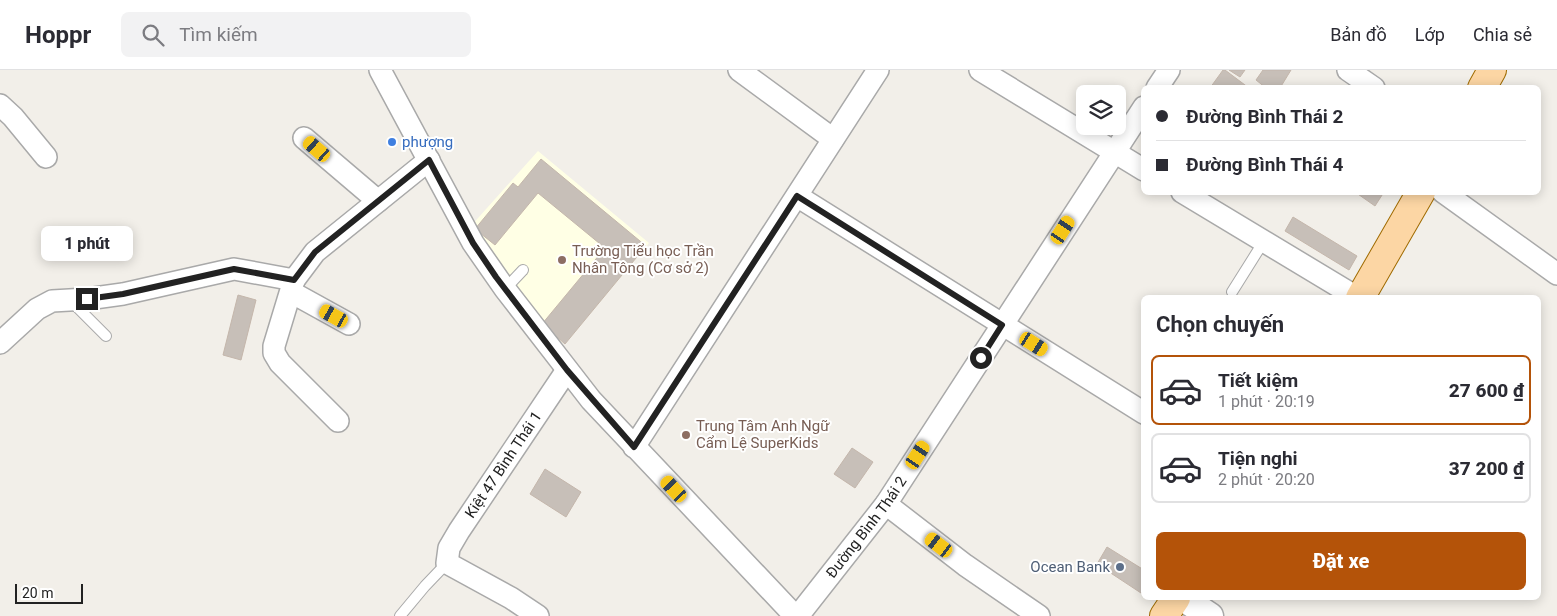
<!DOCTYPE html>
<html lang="vi">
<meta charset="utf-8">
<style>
body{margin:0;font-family:Roboto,sans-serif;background:#f2f2f3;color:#2b2b33;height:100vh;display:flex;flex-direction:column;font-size:19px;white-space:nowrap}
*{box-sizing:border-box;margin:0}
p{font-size:16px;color:#7c7c81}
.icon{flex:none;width:28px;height:28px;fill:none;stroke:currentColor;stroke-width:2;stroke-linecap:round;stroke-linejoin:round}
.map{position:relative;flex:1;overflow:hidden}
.side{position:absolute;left:1141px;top:225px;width:400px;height:305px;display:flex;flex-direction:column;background:#fff;border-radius:8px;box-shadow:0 2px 12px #0003}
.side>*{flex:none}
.hud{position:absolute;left:1141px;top:15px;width:400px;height:110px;border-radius:8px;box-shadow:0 2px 12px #0003;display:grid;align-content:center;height:110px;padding:0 15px;background:#fff}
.controls{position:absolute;left:1076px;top:15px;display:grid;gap:10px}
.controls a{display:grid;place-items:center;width:50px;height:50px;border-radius:8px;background:#fff;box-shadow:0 2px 12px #0003;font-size:25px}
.scale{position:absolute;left:15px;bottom:12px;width:68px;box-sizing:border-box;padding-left:5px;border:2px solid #222;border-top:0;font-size:14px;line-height:18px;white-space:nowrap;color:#222;-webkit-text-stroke:4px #fff;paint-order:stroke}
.end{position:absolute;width:22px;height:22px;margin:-11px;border:6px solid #222;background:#fff;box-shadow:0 0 0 2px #fff}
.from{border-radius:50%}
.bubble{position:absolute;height:35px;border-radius:8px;background:#fff;box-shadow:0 2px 12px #0003;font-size:16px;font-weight:800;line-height:35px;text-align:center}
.car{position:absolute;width:15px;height:30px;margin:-15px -8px;border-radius:6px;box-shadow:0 0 4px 1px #0007;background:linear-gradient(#f5c518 24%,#345 0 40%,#f5c518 0 76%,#345 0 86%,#f5c518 0)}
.hud b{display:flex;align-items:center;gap:18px;height:48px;font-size:19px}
.hud b+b{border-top:1px solid #e1e1e2}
.hud i{width:12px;height:12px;background:#2b2b33}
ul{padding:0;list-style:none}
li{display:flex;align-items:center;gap:15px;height:70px;margin:0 10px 8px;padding:0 5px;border:2px solid #e1e1e2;border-radius:8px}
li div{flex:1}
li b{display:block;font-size:19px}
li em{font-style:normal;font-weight:800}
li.on{border-color:#b45309}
li>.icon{width:45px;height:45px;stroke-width:1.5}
h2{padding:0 15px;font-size:22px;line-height:60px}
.button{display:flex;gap:10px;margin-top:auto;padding:10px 15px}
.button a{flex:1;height:58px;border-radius:8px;background:#b45309;color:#fff;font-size:20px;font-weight:800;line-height:58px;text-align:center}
header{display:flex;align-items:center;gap:30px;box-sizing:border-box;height:70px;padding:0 25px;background:#fff;border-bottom:1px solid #e1e1e2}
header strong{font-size:24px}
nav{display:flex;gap:28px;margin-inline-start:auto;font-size:18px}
.search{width:350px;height:45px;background:#f2f2f3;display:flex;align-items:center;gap:12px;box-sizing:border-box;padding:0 18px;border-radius:8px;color:#7c7c81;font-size:19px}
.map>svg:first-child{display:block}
</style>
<header>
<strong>Hoppr</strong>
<div class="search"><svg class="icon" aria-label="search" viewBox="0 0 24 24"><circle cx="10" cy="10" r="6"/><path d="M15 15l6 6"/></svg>Tìm kiếm</div>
<nav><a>Bản đồ</a><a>Lớp</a><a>Chia sẻ</a></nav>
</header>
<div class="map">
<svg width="1557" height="546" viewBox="0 0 1557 546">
<rect width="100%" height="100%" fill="#f2efe9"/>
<path fill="#ffffe5" d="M 538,81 L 649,173 L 565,274 L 540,257 L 470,157 Z"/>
<g fill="#c7bfb8" stroke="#c4b6ab">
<path d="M 1223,0 L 1225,0 L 1249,18 L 1210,18 Z"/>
<path d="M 1229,0 L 1245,0 L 1240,7 Z"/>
<path d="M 1263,0 L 1291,0 L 1280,18 L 1266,18 L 1256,10 Z"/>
<path d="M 541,89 L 646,176 L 565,274 L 542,254 L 605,178 L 538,123 L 495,175 L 475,159 L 513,113 L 518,117 Z"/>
<path d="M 1355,122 L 1384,122 L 1375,136 Z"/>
<path d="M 1293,147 L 1357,186 L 1349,200 L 1285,161 Z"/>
<path d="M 238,225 L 256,230 L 241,290 L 223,285 Z"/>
<path d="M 852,378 L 873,392 L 855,418 L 834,404 Z"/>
<path d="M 545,399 L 581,422 L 566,447 L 530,424 Z"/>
<path d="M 1107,477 L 1144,500 L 1144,519 L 1141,523 L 1097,494 Z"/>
</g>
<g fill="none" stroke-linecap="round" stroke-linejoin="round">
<g stroke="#a9a9a9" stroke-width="12">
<g id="service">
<path d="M 505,219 L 523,200"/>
<path d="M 1232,222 L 1264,171"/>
<path d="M 71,231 L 106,266"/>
<path d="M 400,546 L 425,516 L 447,493"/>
</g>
</g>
<g stroke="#a9a9a9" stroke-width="24">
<g id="minor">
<path d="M 380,0 L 473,173 L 505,219 L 591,330 L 795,546"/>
<path d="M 739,0 L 833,69"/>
<path d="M 980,0 L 1144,100"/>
<path d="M 1348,0 L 1374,18"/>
<path d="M 1157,18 L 1169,0"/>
<path d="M 0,35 L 13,47 L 46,87"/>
<path d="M 304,68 L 378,131"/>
<path d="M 1182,122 L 1358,228"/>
<path d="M 1443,122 L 1557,204"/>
<path d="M 797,126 L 1144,343"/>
<path d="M 294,210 L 274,276 L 274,283 L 280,293 L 338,351"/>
<path d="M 291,222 L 349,254"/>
<path d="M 0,273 L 37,239 L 52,231 L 87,229 L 123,224 L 234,199 L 294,210 L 315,182 L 429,90"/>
<path d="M 634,377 L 878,0"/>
<path d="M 886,434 L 965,495 L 1039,546"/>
<path id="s1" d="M 538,546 L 511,528 L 447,493 L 449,478 L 459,461 L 567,300"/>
<path id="s2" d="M 798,546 L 886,434 L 1144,37"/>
</g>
</g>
<g stroke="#a9a9a9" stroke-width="29">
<path id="tertiary" d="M 1183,528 L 1210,546"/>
</g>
<g stroke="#a06b00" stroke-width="30">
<g id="primary">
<path d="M 1482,18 L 1492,0"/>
<path d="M 1360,228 L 1421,122"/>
<path d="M 1164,546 L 1176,528"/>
</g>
</g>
<use href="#service" stroke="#fff" stroke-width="10"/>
<use href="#minor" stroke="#fff" stroke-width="21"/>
<use href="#tertiary" stroke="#fff" stroke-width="26"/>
<use href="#primary" stroke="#fcd6a4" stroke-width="28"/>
</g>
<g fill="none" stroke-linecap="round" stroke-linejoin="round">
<path stroke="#222" stroke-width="6" d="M 87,229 L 123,224 L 234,199 L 294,210 L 315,182 L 429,90 L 473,173 L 496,207 L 567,300 L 634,377 L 797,126 L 1002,255 L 981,288"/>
</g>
<circle fill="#3f7fe0" stroke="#fff" stroke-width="2" cx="392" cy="72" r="5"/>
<g fill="#8d6e63" stroke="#fff" stroke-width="2">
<circle cx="562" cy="190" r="5"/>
<circle cx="686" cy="365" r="5"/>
</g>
<circle fill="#5c6f8a" stroke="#fff" stroke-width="2" cx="1120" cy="497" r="5"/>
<g text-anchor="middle" stroke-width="4" stroke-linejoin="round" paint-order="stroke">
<g font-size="15" fill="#366cbe" stroke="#fff" text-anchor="start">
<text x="402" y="77">phượng</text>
</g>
<g font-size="15" fill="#785e54" stroke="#fff" text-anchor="start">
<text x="572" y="186">Trường Tiểu học Trần<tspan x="572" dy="17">Nhân Tông (Cơ sở 2)</tspan></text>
<text x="696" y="361">Trung Tâm Anh Ngữ<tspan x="696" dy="17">Cẩm Lệ SuperKids</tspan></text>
</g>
<g font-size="15" fill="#222" stroke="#fff">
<text dy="5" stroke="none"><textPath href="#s1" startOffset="220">Kiệt 47 Bình Thái 1</textPath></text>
<text dy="5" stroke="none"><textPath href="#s2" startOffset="112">Đường Bình Thái 2</textPath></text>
</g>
<g font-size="15" fill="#4e5e75" stroke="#fff" text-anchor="end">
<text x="1110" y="502">Ocean Bank</text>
</g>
</g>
</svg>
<div class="controls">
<a><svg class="icon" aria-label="layers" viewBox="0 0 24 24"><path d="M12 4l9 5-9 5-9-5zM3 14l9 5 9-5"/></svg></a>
</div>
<div class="scale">20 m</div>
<i class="end from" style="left:981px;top:288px"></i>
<i class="end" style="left:87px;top:229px"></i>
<div class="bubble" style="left:41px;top:156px;width:92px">1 phút</div>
<i class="car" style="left:317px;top:79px;rotate:311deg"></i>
<i class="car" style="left:1063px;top:160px;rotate:33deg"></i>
<i class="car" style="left:334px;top:246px;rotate:299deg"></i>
<i class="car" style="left:1034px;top:274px;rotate:122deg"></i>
<i class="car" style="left:918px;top:385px;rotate:33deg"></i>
<i class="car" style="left:674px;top:419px;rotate:317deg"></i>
<i class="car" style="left:939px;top:475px;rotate:307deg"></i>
<div class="hud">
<b><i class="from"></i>Đường Bình Thái 2</b>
<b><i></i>Đường Bình Thái 4</b>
</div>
<section class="side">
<h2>Chọn chuyến</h2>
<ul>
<li class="on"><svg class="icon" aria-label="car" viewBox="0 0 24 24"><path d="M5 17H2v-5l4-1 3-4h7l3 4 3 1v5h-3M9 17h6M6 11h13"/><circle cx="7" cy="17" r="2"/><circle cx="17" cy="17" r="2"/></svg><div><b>Tiết kiệm</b><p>1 phút · 20:19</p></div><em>27 600 ₫</em></li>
<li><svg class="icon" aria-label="car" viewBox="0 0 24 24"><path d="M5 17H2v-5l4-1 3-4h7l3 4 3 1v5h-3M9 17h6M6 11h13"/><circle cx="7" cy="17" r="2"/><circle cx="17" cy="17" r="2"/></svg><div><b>Tiện nghi</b><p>2 phút · 20:20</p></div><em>37 200 ₫</em></li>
</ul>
<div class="button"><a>Đặt xe</a></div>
</section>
</div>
